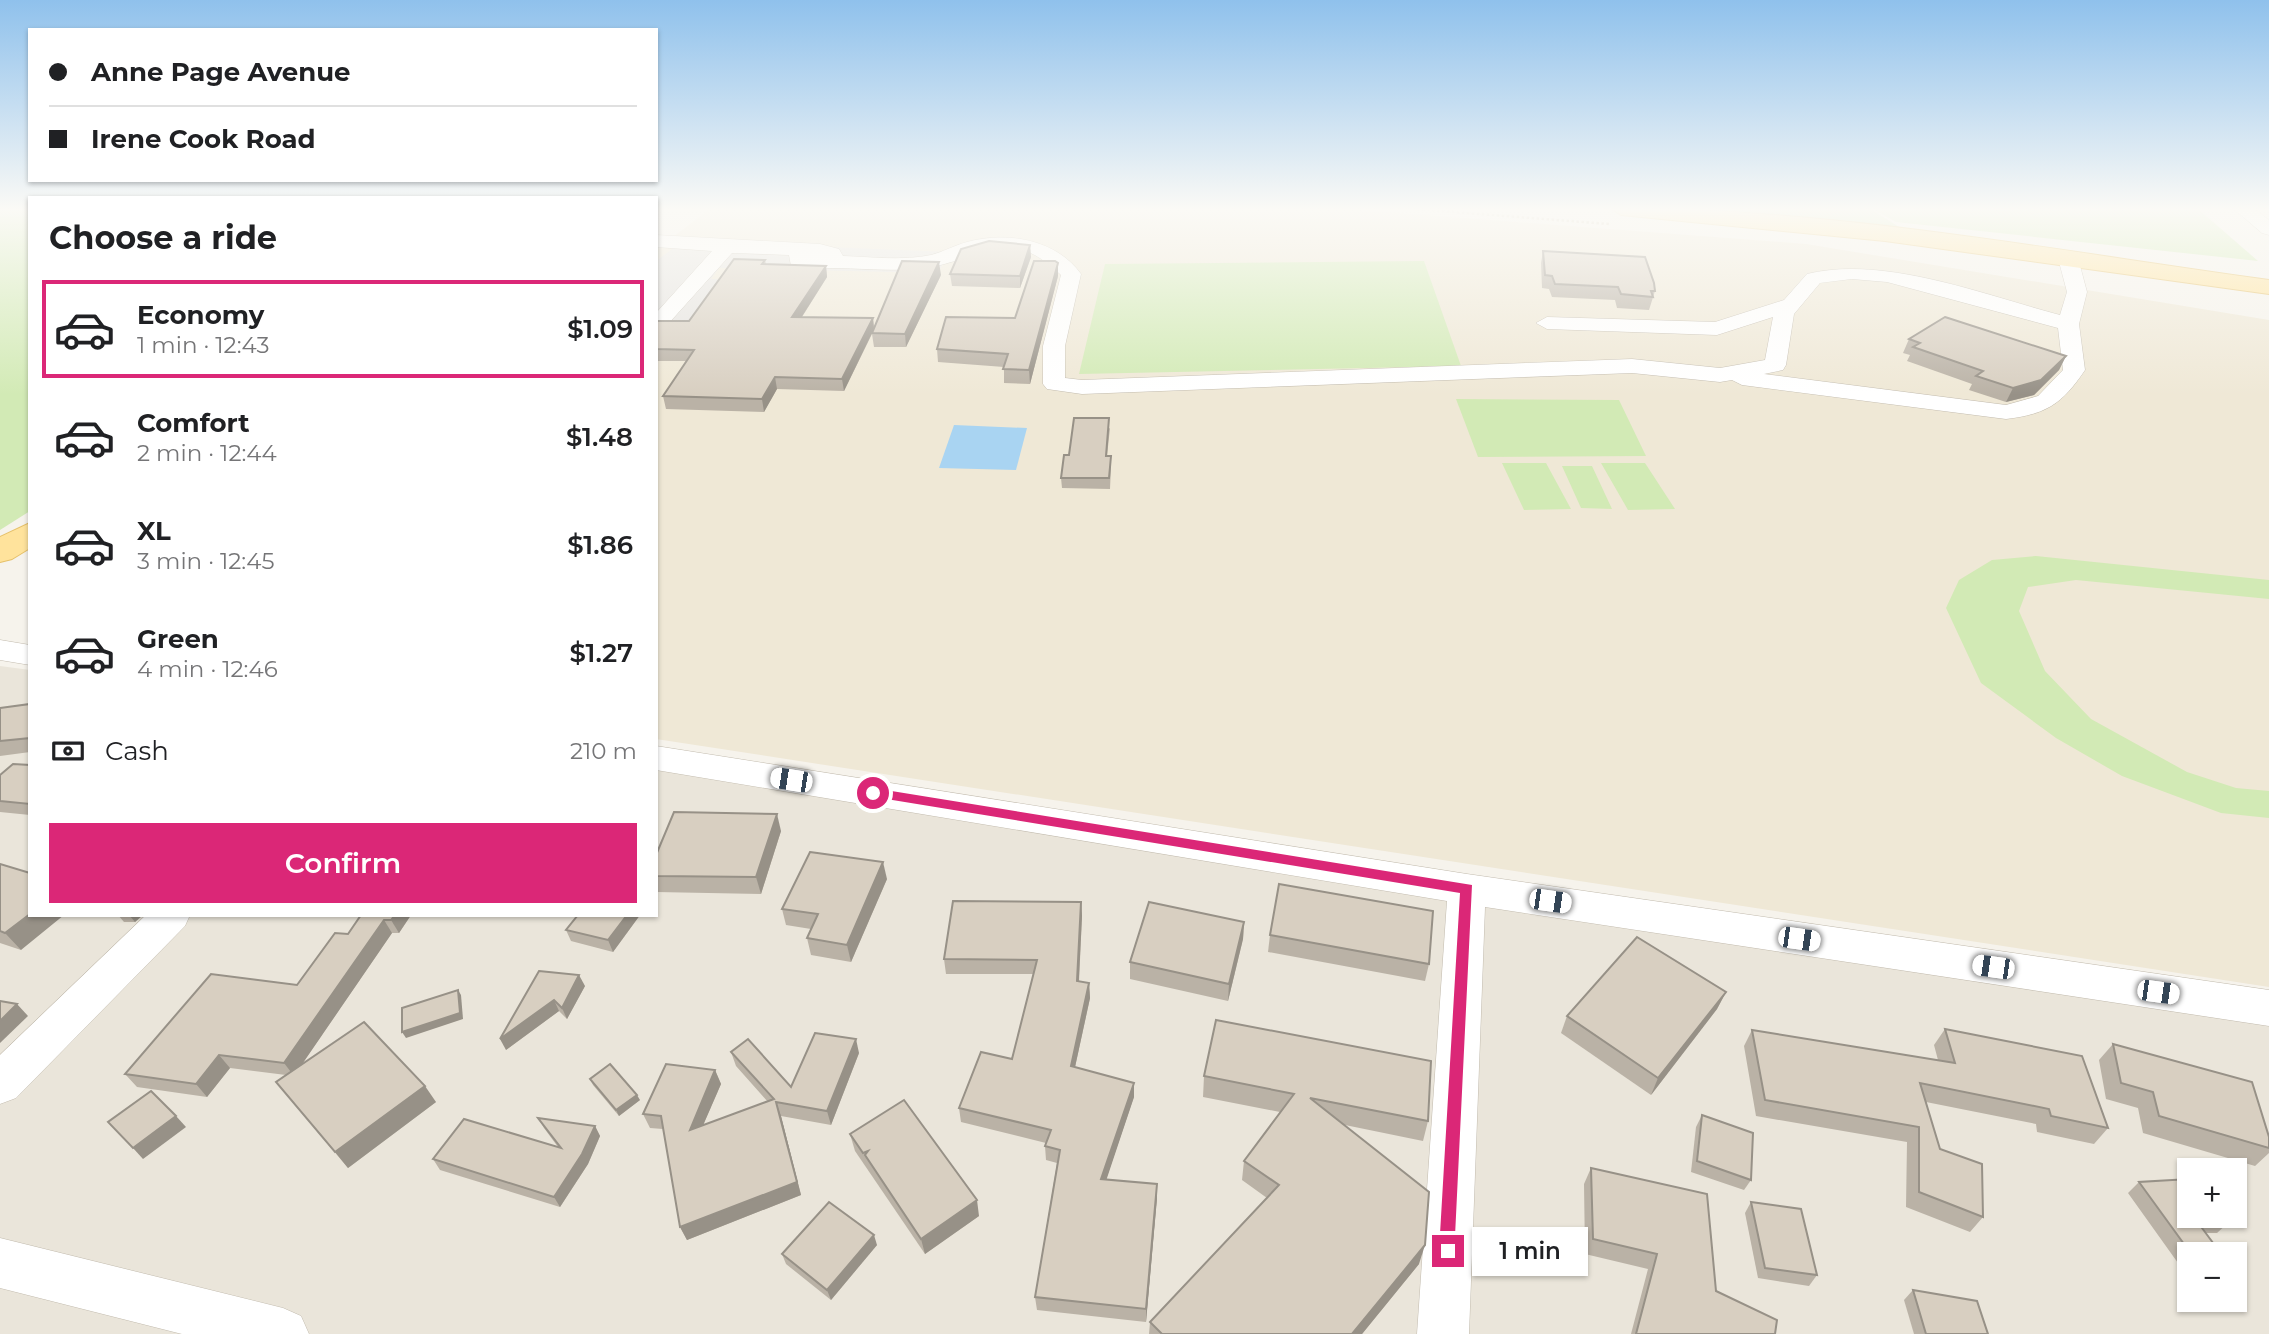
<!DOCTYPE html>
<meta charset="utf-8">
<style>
body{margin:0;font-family:Montserrat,sans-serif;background:#f2f2f2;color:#202124;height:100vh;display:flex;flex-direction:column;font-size:26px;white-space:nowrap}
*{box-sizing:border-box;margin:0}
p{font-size:23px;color:#757577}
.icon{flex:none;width:38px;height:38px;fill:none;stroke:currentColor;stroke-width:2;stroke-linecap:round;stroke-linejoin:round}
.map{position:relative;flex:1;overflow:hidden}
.side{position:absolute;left:28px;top:196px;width:630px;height:721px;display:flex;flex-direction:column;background:#fff;border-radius:0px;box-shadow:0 2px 5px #0004}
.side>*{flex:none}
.hud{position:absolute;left:28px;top:28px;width:630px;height:154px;border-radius:0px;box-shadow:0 2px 5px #0004;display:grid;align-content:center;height:154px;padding:0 21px;background:#fff}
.fabs{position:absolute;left:2177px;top:1158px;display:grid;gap:14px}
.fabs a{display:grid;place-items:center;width:70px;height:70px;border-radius:0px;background:#fff;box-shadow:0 2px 5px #0004;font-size:35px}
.end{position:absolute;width:32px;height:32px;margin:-16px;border:9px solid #db2777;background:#fff;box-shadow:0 0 0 4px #fff}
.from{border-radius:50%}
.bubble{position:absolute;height:49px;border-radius:0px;background:#fff;box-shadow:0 2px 5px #0004;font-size:23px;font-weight:600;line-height:49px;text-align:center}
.car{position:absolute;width:21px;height:42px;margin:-21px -10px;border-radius:9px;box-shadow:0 0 5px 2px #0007;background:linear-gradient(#fff 24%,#345 0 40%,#fff 0 76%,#345 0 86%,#fff 0)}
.hud b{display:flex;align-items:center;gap:24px;height:66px;font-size:26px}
.hud b+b{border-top:2px solid #e0e0e0}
.hud i{width:18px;height:18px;background:#202124}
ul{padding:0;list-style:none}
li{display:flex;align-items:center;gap:21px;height:98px;margin:0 14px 10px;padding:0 7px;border:4px solid transparent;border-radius:0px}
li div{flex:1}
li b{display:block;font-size:26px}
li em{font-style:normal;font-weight:600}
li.selected{border-color:#db2777}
li>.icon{width:63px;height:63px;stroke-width:1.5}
h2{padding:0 21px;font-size:32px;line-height:84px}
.pay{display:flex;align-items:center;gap:18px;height:77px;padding:0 21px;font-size:26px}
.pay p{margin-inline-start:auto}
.action{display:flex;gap:14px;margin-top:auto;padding:14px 21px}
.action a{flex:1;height:80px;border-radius:0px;background:#db2777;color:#fff;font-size:28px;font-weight:600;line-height:80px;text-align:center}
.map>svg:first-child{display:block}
</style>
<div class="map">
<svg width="2269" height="1334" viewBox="0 0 2269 1334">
<rect width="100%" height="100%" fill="#f6f3ec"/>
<path fill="#eae5da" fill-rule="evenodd" d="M 0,666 L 30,670 L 30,915 L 656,915 L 656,770 L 2269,1026 L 2269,1334 L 0,1334 ZM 2189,1171 L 2235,1171 L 2235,1216 L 2189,1216 ZM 2189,1255 L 2235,1255 L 2235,1300 L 2189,1300 Z"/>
<path fill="#efe8d6" d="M 711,208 L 1333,208 L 1806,244 L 2269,320 L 2269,987 L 656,739 L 656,250 Z"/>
<g fill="#d2eab5">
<path d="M 0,208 L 30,208 L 30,511 L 0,530 Z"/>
<path d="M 1646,208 L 1869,208 L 1907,232 Z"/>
<path d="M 2197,208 L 2258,261 L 1896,222 L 1873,209 Z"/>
<path d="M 1424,261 L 1461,366 L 1079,374 L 1105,264 Z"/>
<path d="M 1456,399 L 1619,400 L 1646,456 L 1478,457 Z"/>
<path d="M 1502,463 L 1546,463 L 1571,509 L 1524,510 Z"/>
<path d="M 1601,463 L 1645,463 L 1675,509 L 1628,510 Z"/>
<path d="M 1562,466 L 1592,466 L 1612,509 L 1581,508 Z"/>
<path d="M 2036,556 L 2269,580 L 2269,599 L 2076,580 L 2028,587 L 2019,611 L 2045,671 L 2091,719 L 2187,772 L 2236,788 L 2269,791 L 2269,818 L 2221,813 L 2122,776 L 2056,738 L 1981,683 L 1946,608 L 1959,580 L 1992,560 Z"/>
</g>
<path fill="#e5e3e0" d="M 683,241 L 949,252 L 938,273 L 719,268 L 711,279 L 740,280 L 688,330 L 656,329 L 656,261 Z"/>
<path fill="#a9d4f2" d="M 954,425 L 1027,428 L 1016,470 L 939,468 Z"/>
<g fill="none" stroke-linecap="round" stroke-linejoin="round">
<g stroke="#c2bbae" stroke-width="1">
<g id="minor">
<path d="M 2233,208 L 2253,208 L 2269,220 L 2269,235 L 2262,233 Z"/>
<path d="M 656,235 L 820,244 L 839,249 L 843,256 C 871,257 903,261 931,255 C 943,252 955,245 967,242 C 1006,231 1056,239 1081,274 L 1065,346 L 1065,378 L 1082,380 L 1632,359 L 1720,368 L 1765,360 L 1773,317 L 1717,335 L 1547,329 L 1536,323 L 1547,317 L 1715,322 L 1784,300 L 1807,274 C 1884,255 1984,295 2060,315 L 2067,292 L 2058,258 L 2068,252 L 2078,258 L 2087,292 L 2079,324 L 2085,370 C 2062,404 2047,414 2006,419 L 1742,385 L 1732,380 L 1720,382 L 1632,373 L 1082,394 L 1047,389 L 1043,384 L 1043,346 L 1061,275 C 1009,225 985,257 931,267 C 901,272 869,269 839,268 C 822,268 808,270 791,266 L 789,255 L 732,253 L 669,323 L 656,327 L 656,313 L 712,251 L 656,247 ZM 1852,279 L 1887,282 L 2058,328 L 2063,370 L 2038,396 L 2006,405 L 1764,374 L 1783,370 L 1786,365 L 1794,314 L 1820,283 Z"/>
<path d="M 0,640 L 30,645 L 30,665 L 0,660 Z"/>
<path d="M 656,746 L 1467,874 L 2269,990 L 2269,1026 L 1485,907 L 1469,1334 L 1417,1334 L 1447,901 L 656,770 Z"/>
<path d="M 146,915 L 190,915 L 185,926 L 16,1098 L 0,1104 L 0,1055 Z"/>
<path d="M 0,1238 L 283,1308 L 301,1316 L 309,1334 L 182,1334 L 0,1288 Z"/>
</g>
</g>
<g stroke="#e6c16a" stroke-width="2">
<g id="major">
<path d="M 1610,208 C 1830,208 2051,250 2269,280 L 2269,294 L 1885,241 L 1621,215 Z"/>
<path d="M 30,523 L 30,548 L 12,559 L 0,562 L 0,537 Z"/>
</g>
</g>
<path stroke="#c4b79f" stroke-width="2.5" stroke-dasharray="2.5 2.5" stroke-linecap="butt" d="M 1402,208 L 1609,224"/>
<use href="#minor" fill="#fff" fill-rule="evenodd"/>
<use href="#major" fill="#ffe39c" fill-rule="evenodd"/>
</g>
<g fill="#bab2a6">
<path d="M 1030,245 L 1031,257 L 1020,288 L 952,286 L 950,274 Z"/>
<path d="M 1543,251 L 1655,291 L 1649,310 L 1617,308 L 1615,300 L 1552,297 L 1549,289 L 1542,288 L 1541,263 Z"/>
<path d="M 765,260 L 766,264 L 826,266 L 827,277 L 802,317 L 873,318 L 874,328 L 941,275 L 906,347 L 874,347 L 872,334 L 844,391 L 777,389 L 764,412 L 666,409 L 663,396 L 686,361 L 656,361 L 656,321 L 689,321 Z"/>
<path d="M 1058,276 L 1030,384 L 1004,383 L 1004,367 L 938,362 L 937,349 L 1015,318 Z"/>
<path d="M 1909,339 L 2066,356 L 2059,370 L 2034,395 L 2006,402 L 1969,390 L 1972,384 L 1907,361 L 1910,355 L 1903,353 Z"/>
<path d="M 1110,428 L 1107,456 L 1111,466 L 1110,489 L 1062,488 L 1061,478 L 1069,455 Z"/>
<path d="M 30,704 L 30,752 L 0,756 L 0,708 Z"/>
<path d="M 30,765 L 30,815 L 0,812 L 0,775 Z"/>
<path d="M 781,831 L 761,894 L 656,892 L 656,855 Z"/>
<path d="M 0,864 L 21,950 L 0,943 Z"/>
<path d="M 887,879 L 851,962 L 811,955 L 807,938 L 811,929 L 786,925 L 782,909 Z"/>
<path d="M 1081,902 L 1082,916 L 1079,982 L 1089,983 L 1090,998 L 1075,1067 L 1134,1097 L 1106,1179 L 1157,1184 L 1157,1198 L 1146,1322 L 1037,1310 L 1035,1297 L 1057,1163 L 1046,1160 L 1045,1146 L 1046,1143 L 961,1122 L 959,1108 L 1012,1059 L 1034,974 L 946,974 L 944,959 Z"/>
<path d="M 118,915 L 143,915 L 135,922 L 124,922 Z"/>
<path d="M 361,915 L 411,915 L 399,933 L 392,933 L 302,1064 L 436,1102 L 348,1168 L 276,1082 L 286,1075 L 230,1068 L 207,1097 L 137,1087 L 125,1074 L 297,985 L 348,934 Z"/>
<path d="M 578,915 L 640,915 L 613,952 L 571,941 L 566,930 Z"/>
<path d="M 1244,922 L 1243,939 L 1228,1001 L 1130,979 L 1130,962 Z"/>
<path d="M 1270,935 L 1429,964 L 1425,981 L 1268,952 Z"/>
<path d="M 539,971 L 585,986 L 567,1019 L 559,1011 L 506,1050 Z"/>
<path d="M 1726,992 L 1717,1009 L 1651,1095 L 1561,1033 L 1567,1016 Z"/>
<path d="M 1945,1029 L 2108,1128 L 2094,1144 L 2037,1132 L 2036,1124 L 1926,1102 L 1940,1149 L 1983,1217 L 1970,1232 L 1906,1207 L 1907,1142 L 1756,1116 L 1744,1046 L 1752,1030 L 1938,1060 L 1934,1045 Z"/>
<path d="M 2113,1044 L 2269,1137 L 2269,1153 L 2255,1166 L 2143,1133 L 2138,1108 L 2106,1099 L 2099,1060 Z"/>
<path d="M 731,1052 L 791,1087 L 859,1053 L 831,1125 L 781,1116 L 801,1195 L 687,1240 L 680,1227 L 663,1129 L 650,1128 L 643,1114 L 715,1070 L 721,1084 L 703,1125 L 768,1102 L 736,1066 Z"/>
<path d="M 1204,1076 L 1428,1121 L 1423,1141 L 1345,1125 L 1419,1264 L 1362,1334 L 1149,1334 L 1150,1322 L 1267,1198 L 1242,1180 L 1244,1161 L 1280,1112 L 1203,1097 Z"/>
<path d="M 590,1079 L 640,1100 L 619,1116 L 593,1085 Z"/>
<path d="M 1702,1115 L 1751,1180 L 1744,1190 L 1691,1172 L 1696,1127 Z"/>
<path d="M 538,1118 L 595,1126 L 600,1136 L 588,1164 L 560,1207 L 440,1170 L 433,1159 L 558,1147 L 544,1128 Z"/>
<path d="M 850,1134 L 979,1216 L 925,1254 L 855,1151 Z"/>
<path d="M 1591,1168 L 1716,1291 L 1775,1334 L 1631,1334 L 1648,1269 L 1585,1254 L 1584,1184 Z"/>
<path d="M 2139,1182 L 2229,1222 L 2217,1233 L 2206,1233 L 2222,1255 L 2189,1255 L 2189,1269 L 2183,1270 L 2128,1193 Z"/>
<path d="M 1751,1202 L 1817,1275 L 1809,1286 L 1758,1278 L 1745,1213 Z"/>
<path d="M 877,1245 L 831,1300 L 786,1264 L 782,1254 Z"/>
<path d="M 1913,1290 L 1988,1334 L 1914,1334 L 1904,1300 Z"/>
</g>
<g fill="#979187">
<path d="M 1030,245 L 1031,257 L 1020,288 L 1020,276 Z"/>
<path d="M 939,262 L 941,275 L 906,347 L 905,334 Z"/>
<path d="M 1058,263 L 1058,276 L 1030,384 L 1029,370 Z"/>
<path d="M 826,266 L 827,277 L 794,329 L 792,317 Z"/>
<path d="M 873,318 L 874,329 L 844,391 L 842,379 Z"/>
<path d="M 2066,356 L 2059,370 L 2034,395 L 2006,402 L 2013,388 Z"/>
<path d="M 775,377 L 777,389 L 764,412 L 762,399 Z"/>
<path d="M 777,814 L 781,831 L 761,894 L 756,877 Z"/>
<path d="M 883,862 L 887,879 L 851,962 L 847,945 Z"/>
<path d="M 1081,902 L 1082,916 L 1078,996 L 1077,981 Z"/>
<path d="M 30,914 L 30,915 L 64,915 L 21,950 L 5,933 Z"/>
<path d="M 129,915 L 143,915 L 135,922 Z"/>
<path d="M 395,915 L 411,915 L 399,933 L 391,920 Z"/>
<path d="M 627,915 L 640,915 L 613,952 L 608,940 Z"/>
<path d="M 384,920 L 392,933 L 294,1076 L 284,1063 Z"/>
<path d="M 1244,922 L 1243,939 L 1228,1001 L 1229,984 Z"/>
<path d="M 579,975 L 585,986 L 567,1019 L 562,1008 Z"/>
<path d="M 1089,983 L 1090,998 L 1072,1081 L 1071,1066 Z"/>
<path d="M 458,990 L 461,995 L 463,1019 L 406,1038 L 402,1032 Z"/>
<path d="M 1726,992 L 1717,1009 L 1651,1095 L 1658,1078 Z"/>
<path d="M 554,1000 L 559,1011 L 506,1050 L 500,1039 Z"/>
<path d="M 17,1004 L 28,1016 L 0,1043 L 0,1021 Z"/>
<path d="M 856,1039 L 859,1053 L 831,1125 L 827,1111 Z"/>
<path d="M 219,1055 L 230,1068 L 207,1097 L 196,1084 Z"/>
<path d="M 715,1070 L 721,1084 L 695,1144 L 690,1130 Z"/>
<path d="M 1134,1083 L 1134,1097 L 1102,1193 L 1101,1179 Z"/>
<path d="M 425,1086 L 436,1102 L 348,1168 L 335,1152 Z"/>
<path d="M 637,1095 L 640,1100 L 619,1116 L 616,1110 Z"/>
<path d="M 776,1102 L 781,1116 L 801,1195 L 687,1240 L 680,1227 Z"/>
<path d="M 176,1116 L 186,1127 L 143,1159 L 133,1148 Z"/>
<path d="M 595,1126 L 600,1136 L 588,1164 L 560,1207 L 554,1197 Z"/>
<path d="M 1157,1184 L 1157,1198 L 1146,1322 L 1146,1309 Z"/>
<path d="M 977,1200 L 979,1216 L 925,1254 L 921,1239 Z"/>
<path d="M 874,1235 L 877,1245 L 831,1300 L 827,1290 Z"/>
<path d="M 1425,1245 L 1419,1264 L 1362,1334 L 1352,1334 Z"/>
</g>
<g fill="#d8cfc1" stroke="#979187" stroke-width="2">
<path d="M 989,241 L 1030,245 L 1020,276 L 950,274 L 961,249 Z"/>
<path d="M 1543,251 L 1645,257 L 1654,283 L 1655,291 L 1651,291 L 1653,297 L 1621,294 L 1618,287 L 1555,284 L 1552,276 L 1545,275 Z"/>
<path d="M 734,259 L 765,260 L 762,264 L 826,266 L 792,317 L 873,318 L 842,379 L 775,377 L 762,399 L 663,396 L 694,350 L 656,349 L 656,321 L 689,321 Z"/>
<path d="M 902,261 L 939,262 L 905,334 L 872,333 Z"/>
<path d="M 1034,261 L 1055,261 L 1058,263 L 1029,370 L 1003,369 L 1008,354 L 937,349 L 946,317 L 1015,318 Z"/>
<path d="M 1945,317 L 2066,356 L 2041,380 L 2013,388 L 1976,376 L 1983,371 L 1913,347 L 1920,343 L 1909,339 Z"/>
<path d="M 1074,418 L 1109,418 L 1106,456 L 1111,456 L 1109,478 L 1061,478 L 1064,455 L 1069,455 Z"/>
<path d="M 30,704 L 30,738 L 0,741 L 0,708 Z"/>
<path d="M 13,764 L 30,765 L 30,804 L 0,801 L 0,775 Z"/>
<path d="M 674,812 L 777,814 L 756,877 L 656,876 L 656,855 Z"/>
<path d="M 810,852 L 883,862 L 847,945 L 807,938 L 818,914 L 782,909 Z"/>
<path d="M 0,864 L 30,873 L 30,914 L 5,933 L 0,931 Z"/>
<path d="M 1279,884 L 1433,911 L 1429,964 L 1270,935 Z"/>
<path d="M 953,901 L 1081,902 L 1077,981 L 1089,983 L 1071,1066 L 1134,1083 L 1101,1179 L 1157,1184 L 1146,1309 L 1035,1297 L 1060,1150 L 1045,1146 L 1051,1130 L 959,1108 L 981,1052 L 1012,1059 L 1037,960 L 944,959 Z"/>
<path d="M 1149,902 L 1244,922 L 1229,984 L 1130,962 Z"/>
<path d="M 361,915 L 395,915 L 391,920 L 384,920 L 284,1063 L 219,1055 L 196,1084 L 125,1074 L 211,974 L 297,985 L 335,933 L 348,934 Z"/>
<path d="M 578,915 L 627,915 L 608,940 L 566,930 Z"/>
<path d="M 1637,937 L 1726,992 L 1658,1078 L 1567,1016 Z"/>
<path d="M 539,971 L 579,975 L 562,1008 L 554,1000 L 500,1039 Z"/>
<path d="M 458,990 L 460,1013 L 402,1032 L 402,1008 Z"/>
<path d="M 0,1001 L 17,1004 L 0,1021 Z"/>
<path d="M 1216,1020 L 1431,1061 L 1428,1121 L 1310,1098 L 1429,1192 L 1425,1245 L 1352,1334 L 1162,1334 L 1150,1322 L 1279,1185 L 1244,1161 L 1294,1094 L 1204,1076 Z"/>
<path d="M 364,1022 L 425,1086 L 335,1152 L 276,1082 Z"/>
<path d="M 1945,1029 L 2082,1056 L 2108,1128 L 2051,1116 L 2049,1109 L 1920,1083 L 1940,1149 L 1982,1164 L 1983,1217 L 1919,1192 L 1919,1127 L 1765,1100 L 1752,1030 L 1955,1063 Z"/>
<path d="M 815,1033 L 856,1039 L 827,1111 L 776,1102 L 797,1182 L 680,1227 L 661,1116 L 643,1114 L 666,1064 L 715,1070 L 690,1130 L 774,1099 L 731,1052 L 748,1039 L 791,1087 Z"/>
<path d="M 2113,1044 L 2252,1082 L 2269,1137 L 2269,1148 L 2159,1116 L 2153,1092 L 2121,1083 Z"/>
<path d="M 610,1064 L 637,1095 L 616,1110 L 590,1079 Z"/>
<path d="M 151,1091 L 176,1116 L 133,1148 L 108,1122 Z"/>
<path d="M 904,1100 L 977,1200 L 921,1239 L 865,1155 L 868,1151 L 863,1153 L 850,1134 Z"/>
<path d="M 1702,1115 L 1753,1133 L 1751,1180 L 1697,1161 Z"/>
<path d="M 538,1118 L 595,1126 L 582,1154 L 554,1197 L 433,1159 L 464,1119 L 561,1148 Z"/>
<path d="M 1591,1168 L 1707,1194 L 1716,1291 L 1777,1320 L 1775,1334 L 1636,1334 L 1657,1254 L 1593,1239 Z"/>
<path d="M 2189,1179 L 2189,1216 L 2225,1216 L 2229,1222 L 2199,1224 L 2222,1255 L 2192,1255 L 2139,1182 Z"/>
<path d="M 829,1202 L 874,1235 L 827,1290 L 782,1254 Z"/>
<path d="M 1751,1202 L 1801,1209 L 1817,1275 L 1765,1268 Z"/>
<path d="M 1913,1290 L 1977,1301 L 1988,1334 L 1926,1334 Z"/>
</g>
<linearGradient id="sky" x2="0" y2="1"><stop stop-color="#8fc1ec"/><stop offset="0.53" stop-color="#fbfaf6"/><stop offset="1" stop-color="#fbfaf6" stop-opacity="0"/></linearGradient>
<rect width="2269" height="395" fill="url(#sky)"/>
<path fill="#db2777" d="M 873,788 L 1472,885 L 1454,1257 L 1448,1259 L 1441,1257 L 1439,1251 L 1460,893 L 868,796 L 866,793 Z"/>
</svg>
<div class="fabs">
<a>+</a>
<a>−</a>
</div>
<i class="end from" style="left:873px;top:793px"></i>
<i class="end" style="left:1448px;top:1251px"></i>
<div class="bubble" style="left:1472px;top:1227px;width:116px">1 min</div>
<i class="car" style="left:791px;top:780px;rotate:279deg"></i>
<i class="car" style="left:1550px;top:901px;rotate:98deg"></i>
<i class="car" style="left:1799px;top:939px;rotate:98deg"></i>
<i class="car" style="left:1993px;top:967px;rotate:278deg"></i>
<i class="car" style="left:2158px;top:992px;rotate:98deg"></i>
<div class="hud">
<b><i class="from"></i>Anne Page Avenue</b>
<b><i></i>Irene Cook Road</b>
</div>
<section class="side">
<h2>Choose a ride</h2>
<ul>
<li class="selected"><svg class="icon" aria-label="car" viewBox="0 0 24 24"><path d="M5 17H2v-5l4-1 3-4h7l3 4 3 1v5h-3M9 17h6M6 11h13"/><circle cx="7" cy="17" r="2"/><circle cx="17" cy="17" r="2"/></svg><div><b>Economy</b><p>1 min · 12:43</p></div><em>$1.09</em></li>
<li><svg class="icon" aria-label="car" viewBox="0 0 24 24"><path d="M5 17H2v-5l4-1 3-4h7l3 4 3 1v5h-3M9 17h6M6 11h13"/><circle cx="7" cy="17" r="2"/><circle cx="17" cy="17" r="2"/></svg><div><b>Comfort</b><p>2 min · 12:44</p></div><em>$1.48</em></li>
<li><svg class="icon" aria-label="car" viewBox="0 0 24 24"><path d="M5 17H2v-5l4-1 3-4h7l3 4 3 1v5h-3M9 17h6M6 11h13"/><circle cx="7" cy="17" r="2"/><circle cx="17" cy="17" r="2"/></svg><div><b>XL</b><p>3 min · 12:45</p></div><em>$1.86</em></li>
<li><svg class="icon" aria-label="car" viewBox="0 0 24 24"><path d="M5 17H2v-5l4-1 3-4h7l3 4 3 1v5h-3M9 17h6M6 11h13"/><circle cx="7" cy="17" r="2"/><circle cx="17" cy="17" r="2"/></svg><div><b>Green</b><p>4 min · 12:46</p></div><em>$1.27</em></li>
</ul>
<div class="pay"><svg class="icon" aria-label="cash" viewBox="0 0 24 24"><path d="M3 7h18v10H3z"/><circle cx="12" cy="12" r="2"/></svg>Cash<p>210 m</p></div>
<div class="action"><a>Confirm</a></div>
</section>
</div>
